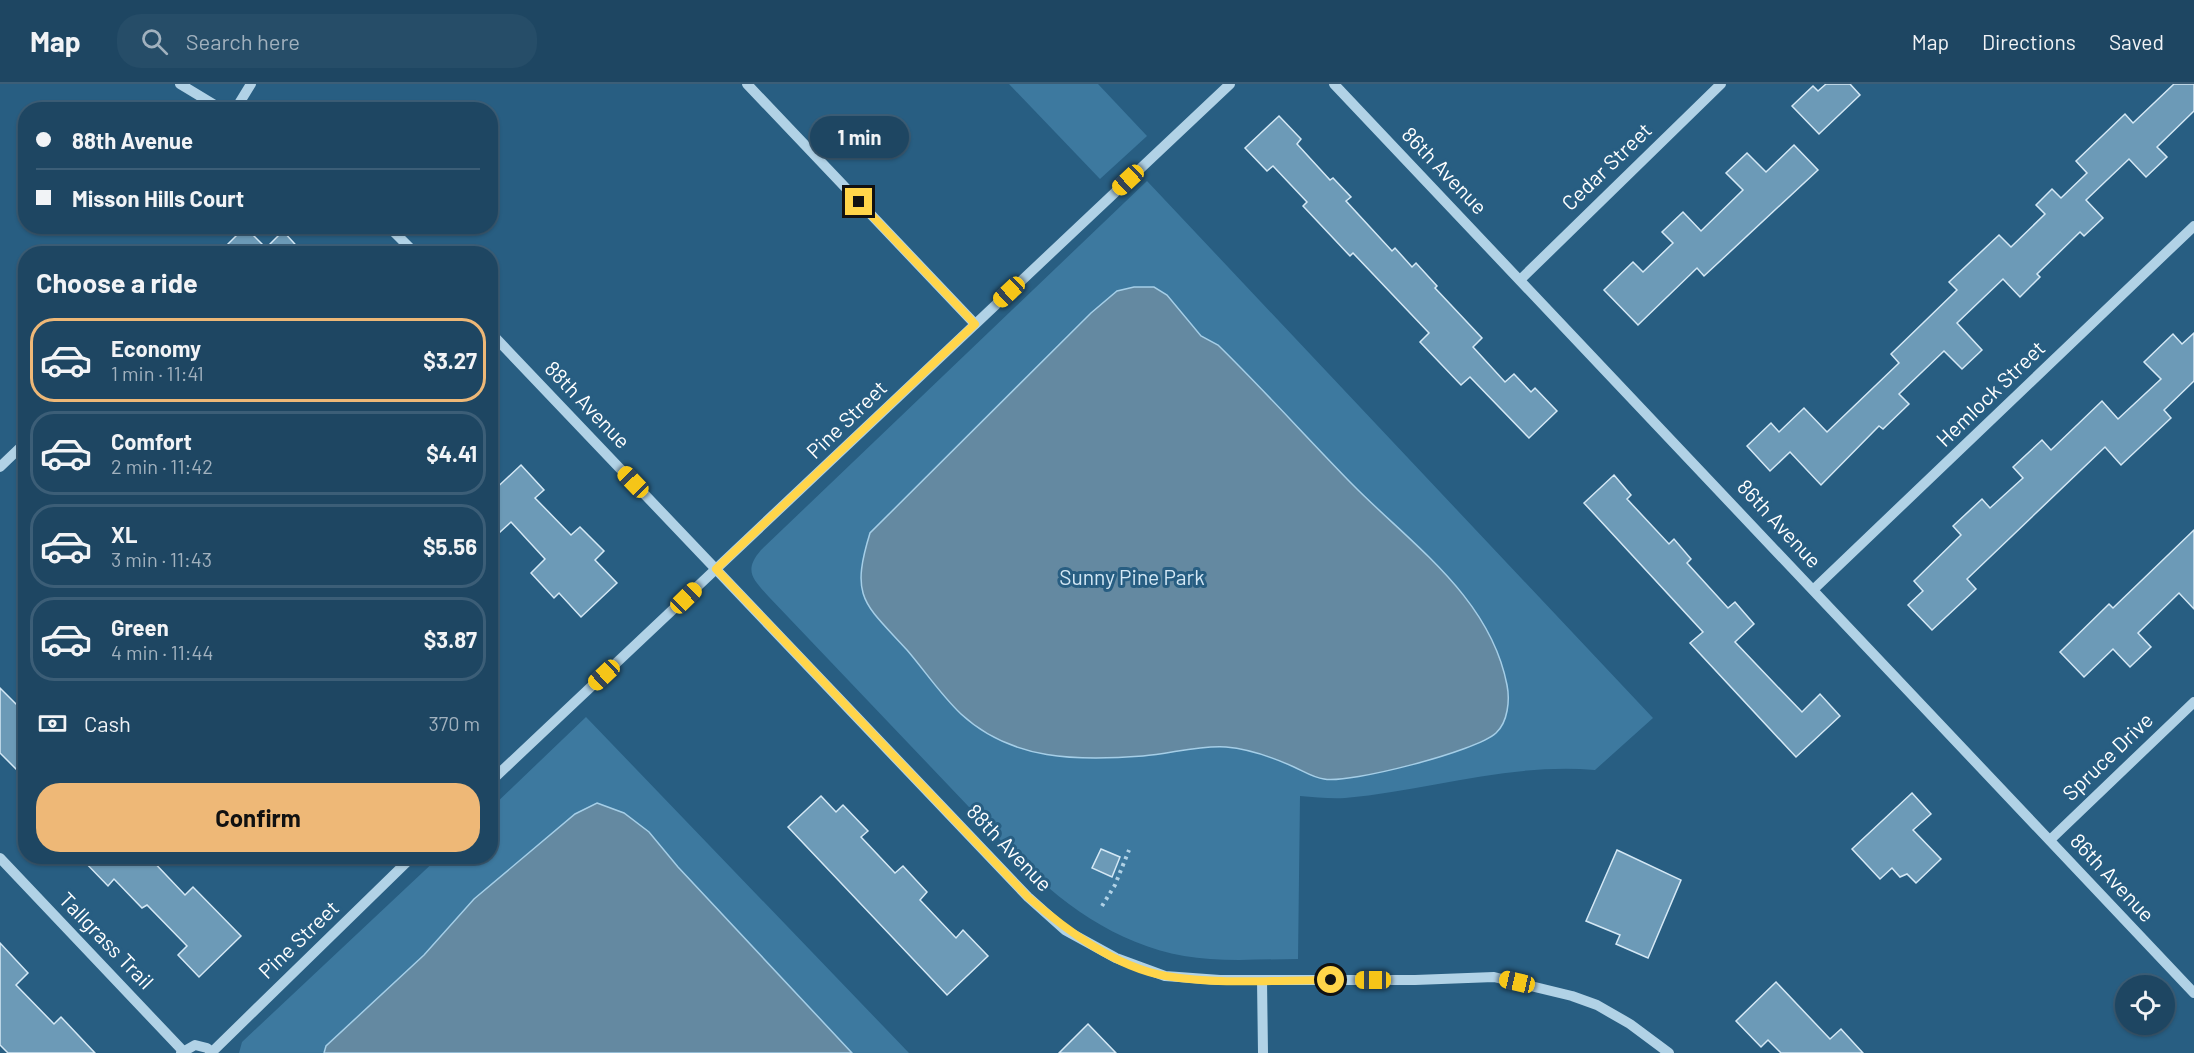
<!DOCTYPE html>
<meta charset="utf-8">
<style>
body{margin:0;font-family:Barlow,sans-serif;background:#264d68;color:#f1f3f6;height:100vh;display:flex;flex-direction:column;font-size:22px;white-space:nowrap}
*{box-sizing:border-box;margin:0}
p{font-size:20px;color:#a1b1be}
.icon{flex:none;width:33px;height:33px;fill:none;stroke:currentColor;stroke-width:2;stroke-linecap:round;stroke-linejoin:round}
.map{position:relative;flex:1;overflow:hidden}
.side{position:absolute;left:18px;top:162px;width:480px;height:618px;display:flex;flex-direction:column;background:#1e4662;border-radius:24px;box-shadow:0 2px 4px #0004,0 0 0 2px #3c5e77}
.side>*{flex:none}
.banner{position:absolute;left:18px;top:18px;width:480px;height:132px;border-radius:24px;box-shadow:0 2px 4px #0004,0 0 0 2px #3c5e77;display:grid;align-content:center;height:132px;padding:0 18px;background:#1e4662}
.tools{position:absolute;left:2115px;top:891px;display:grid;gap:12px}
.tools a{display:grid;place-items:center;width:60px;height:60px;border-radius:50%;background:#1e4662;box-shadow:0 2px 4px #0004,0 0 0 2px #3c5e77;font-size:30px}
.end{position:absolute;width:27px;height:27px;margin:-14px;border:8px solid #ffd54a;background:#111;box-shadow:0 0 0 3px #111}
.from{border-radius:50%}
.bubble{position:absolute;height:42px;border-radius:21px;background:#1e4662;box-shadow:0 2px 4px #0004,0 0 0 2px #3c5e77;font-size:20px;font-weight:700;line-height:42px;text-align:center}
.car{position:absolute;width:18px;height:36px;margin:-18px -9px;border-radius:8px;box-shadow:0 0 4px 2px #0007;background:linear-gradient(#f5c518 24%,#345 0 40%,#f5c518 0 76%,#345 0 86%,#f5c518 0)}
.banner b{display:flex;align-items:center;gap:21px;height:57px;font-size:22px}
.banner b+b{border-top:2px solid #3c5e77}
.banner i{width:15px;height:15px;background:#f1f3f6}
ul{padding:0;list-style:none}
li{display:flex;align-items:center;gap:18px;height:84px;margin:0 12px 9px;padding:0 6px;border:3px solid #3c5e77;border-radius:24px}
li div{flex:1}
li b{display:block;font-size:22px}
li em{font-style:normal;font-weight:700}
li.on{border-color:#eeb877}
li>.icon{width:54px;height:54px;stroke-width:1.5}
h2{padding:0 18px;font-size:27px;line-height:72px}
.pay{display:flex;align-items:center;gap:15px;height:66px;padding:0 18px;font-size:22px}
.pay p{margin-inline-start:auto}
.primary-button{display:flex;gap:12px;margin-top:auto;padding:12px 18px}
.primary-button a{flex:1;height:69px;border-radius:24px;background:#eeb877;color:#111;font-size:24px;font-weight:700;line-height:69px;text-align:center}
header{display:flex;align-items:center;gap:36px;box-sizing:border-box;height:84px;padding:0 30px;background:#1e4662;border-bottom:2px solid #3c5e77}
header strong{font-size:28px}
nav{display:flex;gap:33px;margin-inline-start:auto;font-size:21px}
.search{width:420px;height:54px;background:#264d68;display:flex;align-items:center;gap:15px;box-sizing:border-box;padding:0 21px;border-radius:24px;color:#a1b1be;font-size:22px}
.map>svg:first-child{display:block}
</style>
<header>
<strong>Map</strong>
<div class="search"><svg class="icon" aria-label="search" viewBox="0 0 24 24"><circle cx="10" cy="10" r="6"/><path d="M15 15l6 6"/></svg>Search here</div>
<nav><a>Map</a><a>Directions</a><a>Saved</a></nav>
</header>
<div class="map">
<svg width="2194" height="969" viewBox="0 0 2194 969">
<rect width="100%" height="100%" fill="#285e82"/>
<g fill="#3d799f">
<path d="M 1009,0 L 1098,0 L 1147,52 L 1100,95 Z"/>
<path d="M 1147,97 L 1653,634 L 1595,686 C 1506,679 1432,706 1345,714 C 1330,715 1315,713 1300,712 L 1298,875 C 1269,875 1239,877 1210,875 C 1140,871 1079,834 1030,787 L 769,513 C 753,495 743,487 761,466 Z"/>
<path d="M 586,633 L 909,969 L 852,969 L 678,783 L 649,748 L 598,719 L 575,730 L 474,815 L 424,871 L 327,962 L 324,969 L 239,969 L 242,958 L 439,773 L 490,772 L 491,724 Z"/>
</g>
<g fill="#6489a1" stroke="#a5cee7" stroke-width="1.5">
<path d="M 1134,203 L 1154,203 L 1167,211 L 1201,252 L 1218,261 C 1264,306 1307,354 1352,400 C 1411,460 1490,513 1507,601 C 1510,616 1508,638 1496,649 C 1477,667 1349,700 1324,695 C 1314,694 1303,687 1294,683 C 1272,673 1250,665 1226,663 C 1199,661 1170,670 1143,672 C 1078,677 1012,677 961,630 C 941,611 925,587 907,566 C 864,519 850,514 870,449 L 1091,229 L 1117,207 Z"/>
<path d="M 597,719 L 624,729 L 649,748 L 678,783 L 852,969 L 324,969 L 326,962 L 424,871 L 474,815 L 575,730 Z"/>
</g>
<g fill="#6c9ab7" stroke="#d4e8f5" stroke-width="1.5">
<path d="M 1826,0 L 1850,0 L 1860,11 L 1819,50 L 1792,22 L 1813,2 L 1818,7 Z"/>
<path d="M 2174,0 L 2194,0 L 2194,27 L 2157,63 L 2167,73 L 2146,93 L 2129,75 L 2086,116 L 2103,134 L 2084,152 L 2080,148 L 2037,190 L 2040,193 L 2020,213 L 2003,195 L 1957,239 L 1982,266 L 1962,285 L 1944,267 L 1899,310 L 1909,320 L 1883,345 L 1879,342 L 1821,401 L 1790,368 L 1770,387 L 1747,362 L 1771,339 L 1779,348 L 1804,324 L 1827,348 L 1899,279 L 1891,270 L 1957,206 L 1949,198 L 1999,151 L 2011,163 L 2045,130 L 2036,121 L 2052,105 L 2061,114 L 2087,89 L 2076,77 L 2125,30 L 2133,39 Z"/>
<path d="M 1279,32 L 1301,55 L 1297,60 L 1330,96 L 1333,94 L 1351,113 L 1346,117 L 1392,167 L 1395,164 L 1412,183 L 1416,179 L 1437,202 L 1435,204 L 1482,254 L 1473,263 L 1505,298 L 1514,290 L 1531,308 L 1535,304 L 1557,327 L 1529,354 L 1470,293 L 1461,301 L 1420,258 L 1429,249 L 1353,169 L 1350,172 L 1303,122 L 1307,118 L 1273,82 L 1267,87 L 1245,64 Z"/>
<path d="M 1794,61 L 1818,86 L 1704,192 L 1697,184 L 1638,241 L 1604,206 L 1633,178 L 1643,188 L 1673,159 L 1662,148 L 1683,128 L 1701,147 L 1743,106 L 1726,89 L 1747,69 L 1766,88 Z"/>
<path d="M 245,143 L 266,164 L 283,147 L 304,170 L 218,170 Z"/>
<path d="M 2194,249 L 2194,297 L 2164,326 L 2171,334 L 2121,381 L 2105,363 L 1967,495 L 1976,505 L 1932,546 L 1908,521 L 1923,507 L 1914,497 L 1961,451 L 1953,442 L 1982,415 L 1990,424 L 2023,394 L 2013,383 L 2042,356 L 2051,366 L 2102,317 L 2118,335 L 2161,295 L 2144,278 L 2173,250 L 2182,260 Z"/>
<path d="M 521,381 L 544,406 L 535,414 L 571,451 L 580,443 L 604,467 L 595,476 L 617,499 L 581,533 L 559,509 L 554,514 L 531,489 L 545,475 L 511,438 L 490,457 L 490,410 Z"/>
<path d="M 1614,391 L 1631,411 L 1627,415 L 1669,460 L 1674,455 L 1691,475 L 1687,479 L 1728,524 L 1735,518 L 1754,540 L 1735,558 L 1774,599 L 1802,628 L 1820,610 L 1840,632 L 1796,673 L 1690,559 L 1703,548 L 1584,419 Z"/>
<path d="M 2194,446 L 2194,525 L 2179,509 L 2138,549 L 2151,563 L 2130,583 L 2113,565 L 2084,593 L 2060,568 L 2109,520 L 2113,524 Z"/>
<path d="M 0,604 L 26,630 L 26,695 L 0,669 Z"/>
<path d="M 1912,709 L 1931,730 L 1913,746 L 1941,775 L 1916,799 L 1907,790 L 1900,793 L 1892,784 L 1880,795 L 1852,765 Z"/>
<path d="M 821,712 L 836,728 L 843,721 L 868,747 L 861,753 L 895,789 L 903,782 L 927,808 L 920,816 L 956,854 L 963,846 L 988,872 L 947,911 L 788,743 Z"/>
<path d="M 1101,765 L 1120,773 L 1112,793 L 1092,784 Z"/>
<path d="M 1617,766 L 1681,796 L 1648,874 L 1616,860 L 1620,851 L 1586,837 Z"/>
<path d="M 79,772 L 148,772 L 185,811 L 193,803 L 241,852 L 199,893 L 178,871 L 187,862 L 147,821 L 142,824 L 114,795 L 108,802 Z"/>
<path d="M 0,859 L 28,889 L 16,901 L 54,940 L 61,933 L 95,969 L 8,969 L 0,961 Z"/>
<path d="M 1776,898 L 1830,955 L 1841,945 L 1863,969 L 1781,969 L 1768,956 L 1761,963 L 1736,937 Z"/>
<path d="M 1088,940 L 1116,969 L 1059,969 Z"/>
</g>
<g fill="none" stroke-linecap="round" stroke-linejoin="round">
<path stroke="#b1d2e6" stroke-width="4" stroke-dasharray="3 4.5" stroke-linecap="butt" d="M 1102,822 L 1115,801 L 1129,766"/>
<g stroke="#b1d2e6" stroke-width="10">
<path d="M 180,0 L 223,26"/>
<path d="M 747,0 L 975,240"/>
<path d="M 1334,0 L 2194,909"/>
<path d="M 235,26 L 251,0"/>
<path d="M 388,142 L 416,170"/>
<path d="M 1521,195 L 1721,0"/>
<path d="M 490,248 L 1028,813 L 1065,846 L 1116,874 L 1165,892 L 1220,896 L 1415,896 L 1494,893 L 1572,912 L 1597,921 L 1630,940 L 1669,969"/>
<path d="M 0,383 L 26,358"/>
<path d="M 1814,505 L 2194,142"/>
<path d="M 490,698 L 1230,0"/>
<path d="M 2050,756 L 2194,618"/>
<path d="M 0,774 L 183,967"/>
<path d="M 1262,896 L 1263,969"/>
<path d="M 212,968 L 413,772"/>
<path d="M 181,969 L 195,961 L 207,964 L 213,969"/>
</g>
</g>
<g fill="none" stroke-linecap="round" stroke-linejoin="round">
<path stroke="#ffd54a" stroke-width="8" d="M 859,118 L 975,240 L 716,485 L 1028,813 C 1066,846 1115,883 1166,892 C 1220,901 1277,896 1331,896"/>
</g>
<g text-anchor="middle" stroke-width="6" stroke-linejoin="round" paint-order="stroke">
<g font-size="21" fill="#fff" stroke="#285e82">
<text transform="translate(1607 83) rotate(-44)" y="7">Cedar Street</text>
<text transform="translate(1444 87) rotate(46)" y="7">86th Avenue</text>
<text transform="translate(1991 310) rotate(-44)" y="7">Hemlock Street</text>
<text transform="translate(587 321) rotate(46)" y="7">88th Avenue</text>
<text transform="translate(847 336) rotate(-44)" y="7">Pine Street</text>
<text transform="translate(1779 440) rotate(47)" y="7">86th Avenue</text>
<text transform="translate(2108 673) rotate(-44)" y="7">Spruce Drive</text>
<text transform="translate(1009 764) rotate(46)" y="7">88th Avenue</text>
<text transform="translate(2112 794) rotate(47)" y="7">86th Avenue</text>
<text transform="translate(299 856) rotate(-44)" y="7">Pine Street</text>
<text transform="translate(106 857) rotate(46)" y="7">Tallgrass Trail</text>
</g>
<g font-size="21" fill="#d4e8f5" stroke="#285e82">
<text x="1132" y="501">Sunny Pine Park</text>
</g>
</g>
</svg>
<div class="tools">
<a><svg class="icon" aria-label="locate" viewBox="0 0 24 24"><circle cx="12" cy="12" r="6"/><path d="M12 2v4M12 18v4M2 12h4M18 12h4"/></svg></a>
</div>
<i class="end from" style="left:1331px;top:896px"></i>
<i class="end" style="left:859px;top:118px"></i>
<div class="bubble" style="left:810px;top:32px;width:99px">1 min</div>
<i class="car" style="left:1128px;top:96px;rotate:227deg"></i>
<i class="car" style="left:1009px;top:208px;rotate:227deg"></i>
<i class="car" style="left:633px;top:398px;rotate:316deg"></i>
<i class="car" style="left:686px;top:514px;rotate:46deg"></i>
<i class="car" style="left:604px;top:591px;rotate:227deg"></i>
<i class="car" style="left:1373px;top:896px;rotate:270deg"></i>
<i class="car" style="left:1517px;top:898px;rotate:283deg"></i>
<div class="banner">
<b><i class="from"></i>88th Avenue</b>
<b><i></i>Misson Hills Court</b>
</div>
<section class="side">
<h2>Choose a ride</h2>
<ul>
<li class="on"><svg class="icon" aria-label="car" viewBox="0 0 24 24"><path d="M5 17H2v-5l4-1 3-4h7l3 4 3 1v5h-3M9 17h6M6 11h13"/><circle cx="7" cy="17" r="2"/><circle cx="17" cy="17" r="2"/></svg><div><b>Economy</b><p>1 min · 11:41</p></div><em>$3.27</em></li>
<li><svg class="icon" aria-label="car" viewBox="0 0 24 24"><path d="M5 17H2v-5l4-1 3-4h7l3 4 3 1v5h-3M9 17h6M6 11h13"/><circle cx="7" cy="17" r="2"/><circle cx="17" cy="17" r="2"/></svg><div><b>Comfort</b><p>2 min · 11:42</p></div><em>$4.41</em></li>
<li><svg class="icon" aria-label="car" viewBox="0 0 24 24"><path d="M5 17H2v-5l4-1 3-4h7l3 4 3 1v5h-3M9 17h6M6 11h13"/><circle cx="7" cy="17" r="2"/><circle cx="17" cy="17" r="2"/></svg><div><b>XL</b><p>3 min · 11:43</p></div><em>$5.56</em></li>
<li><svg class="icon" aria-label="car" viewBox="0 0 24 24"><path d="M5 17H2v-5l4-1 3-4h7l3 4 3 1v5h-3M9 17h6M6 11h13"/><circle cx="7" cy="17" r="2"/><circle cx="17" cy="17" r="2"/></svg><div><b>Green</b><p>4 min · 11:44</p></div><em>$3.87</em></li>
</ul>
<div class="pay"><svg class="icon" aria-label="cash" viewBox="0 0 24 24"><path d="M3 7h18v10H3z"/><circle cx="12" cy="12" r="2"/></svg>Cash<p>370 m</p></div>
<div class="primary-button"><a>Confirm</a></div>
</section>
</div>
